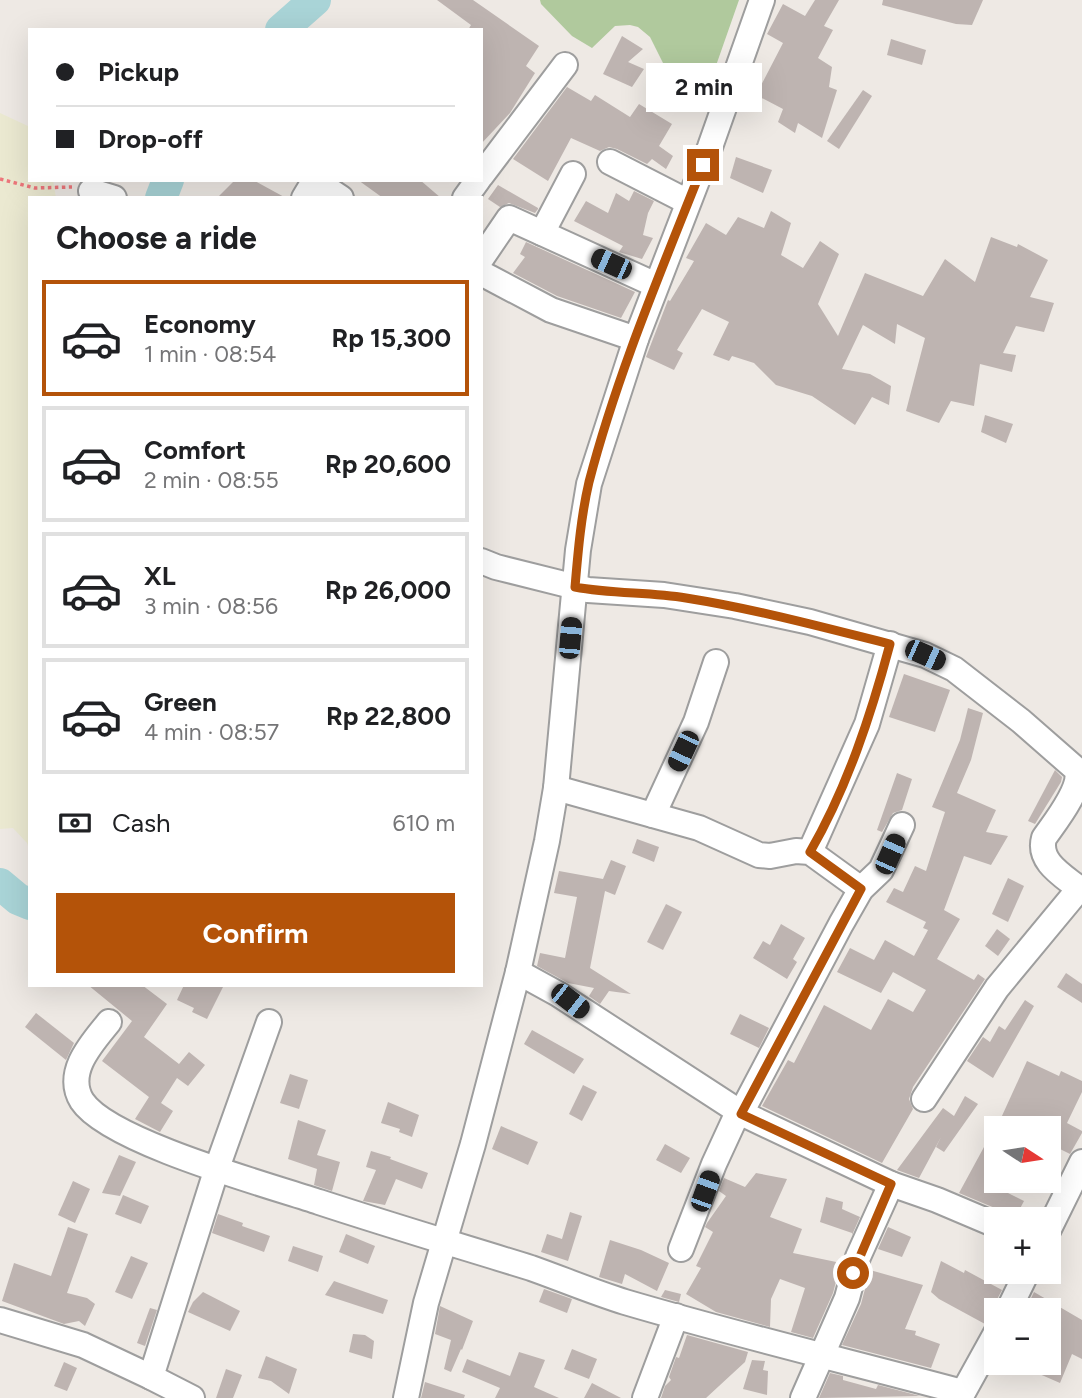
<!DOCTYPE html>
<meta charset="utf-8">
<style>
body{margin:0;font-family:Figtree,sans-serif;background:#f2f2f2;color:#202124;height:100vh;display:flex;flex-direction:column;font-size:26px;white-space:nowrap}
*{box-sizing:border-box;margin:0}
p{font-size:23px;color:#757577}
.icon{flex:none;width:38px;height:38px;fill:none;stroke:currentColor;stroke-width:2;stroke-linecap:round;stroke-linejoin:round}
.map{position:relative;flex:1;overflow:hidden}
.drawer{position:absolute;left:28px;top:196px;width:455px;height:791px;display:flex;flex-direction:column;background:#fff;border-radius:0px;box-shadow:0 7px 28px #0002}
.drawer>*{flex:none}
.banner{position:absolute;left:28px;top:28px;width:455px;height:154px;border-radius:0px;box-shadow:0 7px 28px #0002;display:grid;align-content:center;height:154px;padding:0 28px;background:#fff}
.needle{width:46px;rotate:102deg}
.controls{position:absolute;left:984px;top:1116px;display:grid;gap:14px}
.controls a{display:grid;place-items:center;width:77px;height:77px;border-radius:0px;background:#fff;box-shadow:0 7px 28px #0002;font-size:35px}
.end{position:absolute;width:32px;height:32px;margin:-16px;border:9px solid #b45309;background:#fff;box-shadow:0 0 0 4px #fff}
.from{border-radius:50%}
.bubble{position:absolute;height:49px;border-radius:0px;background:#fff;box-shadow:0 7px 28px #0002;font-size:23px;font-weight:700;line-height:49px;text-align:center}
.car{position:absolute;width:21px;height:42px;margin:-21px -10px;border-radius:9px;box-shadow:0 0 5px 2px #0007;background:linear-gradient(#222 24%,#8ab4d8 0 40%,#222 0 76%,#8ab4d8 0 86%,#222 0)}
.banner b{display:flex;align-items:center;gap:24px;height:66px;font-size:26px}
.banner b+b{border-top:2px solid #e0e0e0}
.banner i{width:18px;height:18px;background:#202124}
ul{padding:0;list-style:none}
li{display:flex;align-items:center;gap:21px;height:116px;margin:0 14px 10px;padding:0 14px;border:4px solid #e0e0e0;border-radius:0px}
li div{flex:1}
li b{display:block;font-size:26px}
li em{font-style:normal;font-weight:700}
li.on{border-color:#b45309}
li>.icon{width:63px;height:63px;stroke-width:1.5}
h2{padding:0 28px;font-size:32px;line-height:84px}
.pay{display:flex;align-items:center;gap:18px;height:77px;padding:0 28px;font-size:26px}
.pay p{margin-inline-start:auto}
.button{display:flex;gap:14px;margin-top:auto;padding:14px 28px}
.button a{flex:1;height:80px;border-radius:0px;background:#b45309;color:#fff;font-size:28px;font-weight:700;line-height:80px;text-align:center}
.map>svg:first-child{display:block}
</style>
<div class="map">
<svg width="1082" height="1398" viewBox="0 0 1082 1398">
<rect width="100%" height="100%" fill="#eee9e4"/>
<path fill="#ebe9d1" d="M 0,113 L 30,127 L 30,180 L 53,180 L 56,198 L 30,198 L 30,852 L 27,843 L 13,828 L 0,829 Z"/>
<path fill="#b0c99d" d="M 540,0 L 739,0 L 705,97 L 693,99 L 672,81 L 650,37 L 638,27 L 630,25 L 615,26 L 592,48 L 572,36 L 541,4 Z"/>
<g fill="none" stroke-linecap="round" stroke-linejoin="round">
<g stroke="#a9d4d7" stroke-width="32">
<path d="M 281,30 L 315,0"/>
<path d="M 161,198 L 168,180"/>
<path d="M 0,884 L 18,899 L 30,904"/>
</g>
</g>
<g fill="#beb4b1">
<path d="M 437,0 L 473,0 L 539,46 L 526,66 L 535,73 L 510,113 L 481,144 L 481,30 L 468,30 L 471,25 Z"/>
<path d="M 815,0 L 839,0 L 824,26 L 833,30 L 818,58 L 832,67 L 829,87 L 837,90 L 822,138 L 798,123 L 795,133 L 778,122 L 783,109 L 756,95 L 783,43 L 767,34 L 783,4 L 805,16 Z"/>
<path d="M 883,0 L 983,0 L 972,25 L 956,24 L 882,5 Z"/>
<path d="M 622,36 L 643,49 L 628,62 L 644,69 L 632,87 L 603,74 Z"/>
<path d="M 891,39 L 926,50 L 922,65 L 887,55 Z"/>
<path d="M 567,87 L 591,101 L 595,95 L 630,117 L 639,104 L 672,124 L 659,146 L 673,156 L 666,169 L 652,159 L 647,164 L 617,149 L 609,147 L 600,151 L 571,138 L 548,181 L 513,159 Z"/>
<path d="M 863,90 L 872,96 L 839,149 L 827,141 Z"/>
<path d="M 736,157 L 772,170 L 763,193 L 730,178 Z"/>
<path d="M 235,180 L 253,180 L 286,198 L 217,198 Z"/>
<path d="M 358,180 L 420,180 L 441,198 L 383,198 Z"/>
<path d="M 498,185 L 538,208 L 538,209 L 535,213 L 509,203 L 500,207 L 488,199 Z"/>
<path d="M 634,191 L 654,201 L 648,213 L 643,235 L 653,238 L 642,259 L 619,252 L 623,246 L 574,221 L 586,201 L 608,213 L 616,193 L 629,201 Z"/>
<path d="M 771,211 L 791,223 L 781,255 L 803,268 L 820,241 L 839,254 L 818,304 L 838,336 L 865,273 L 923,296 L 945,259 L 975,282 L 991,237 L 1017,247 L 1018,244 L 1048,260 L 1030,297 L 1054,303 L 1044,332 L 1016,326 L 1003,353 L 1016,355 L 1012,372 L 980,364 L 974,406 L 951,401 L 939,423 L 906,411 L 925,338 L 897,324 L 895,344 L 863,325 L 842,369 L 870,374 L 891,386 L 889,405 L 872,397 L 855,425 L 812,396 L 776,385 L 754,363 L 732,356 L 729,361 L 713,355 L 729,322 L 702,309 L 677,350 L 683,353 L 674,370 L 646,357 L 668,300 L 670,301 L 694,261 L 686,258 L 706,223 L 726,235 L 738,217 L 764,228 Z"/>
<path d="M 526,242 L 635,292 L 621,318 L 557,296 L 513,273 L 525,257 L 520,254 Z"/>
<path d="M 985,415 L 1013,424 L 1006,443 L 981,432 Z"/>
<path d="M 904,674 L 950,690 L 935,732 L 889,717 Z"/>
<path d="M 968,708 L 983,713 L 971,760 L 957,793 L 996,810 L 986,832 L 1008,836 L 991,865 L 964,856 L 944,910 L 960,919 L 937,959 L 974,980 L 978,974 L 985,979 L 913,1087 L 909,1099 L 913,1109 L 882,1163 L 762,1106 L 788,1060 L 794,1063 L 824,1005 L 871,1030 L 888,999 L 913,1012 L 926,990 L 893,972 L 881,993 L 837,972 L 850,948 L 874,960 L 885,940 L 914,956 L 928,930 L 923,928 L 926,922 L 886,902 L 894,888 L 903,892 L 915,866 L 926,871 L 945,812 L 932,807 L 960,740 Z"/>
<path d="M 1055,770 L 1062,777 L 1061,782 L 1035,824 L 1028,821 Z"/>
<path d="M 897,773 L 912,779 L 902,810 L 893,813 L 882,832 L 877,830 Z"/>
<path d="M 637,839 L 659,847 L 654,862 L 632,853 Z"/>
<path d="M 611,860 L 626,866 L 615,895 L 605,891 L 590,968 L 631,994 L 609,991 L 600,1004 L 589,996 L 594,988 L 568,983 L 537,966 L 540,953 L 565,958 L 577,897 L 554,893 L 559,871 L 603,879 Z"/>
<path d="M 1008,878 L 1024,886 L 1008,922 L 992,914 Z"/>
<path d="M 666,904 L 682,912 L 663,950 L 647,942 Z"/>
<path d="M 781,924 L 805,938 L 793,959 L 797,962 L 787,979 L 753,958 L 763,941 L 770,945 Z"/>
<path d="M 997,929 L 1010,939 L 998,956 L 985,946 Z"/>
<path d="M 1066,973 L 1082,984 L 1082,1003 L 1057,987 Z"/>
<path d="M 88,985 L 142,985 L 167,1004 L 144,1037 L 179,1064 L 189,1052 L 205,1065 L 188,1086 L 177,1078 L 161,1103 L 173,1111 L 160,1132 L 135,1119 L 149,1097 L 102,1061 L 132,1021 Z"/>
<path d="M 184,985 L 224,985 L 207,1019 L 192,1012 L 194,1008 L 177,1000 Z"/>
<path d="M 1025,1000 L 1034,1006 L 993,1078 L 967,1061 L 983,1037 L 990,1042 L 999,1026 L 1005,1030 Z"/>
<path d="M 36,1013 L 74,1043 L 66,1060 L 25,1027 Z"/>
<path d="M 740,1014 L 769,1028 L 759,1048 L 730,1034 Z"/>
<path d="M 532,1030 L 584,1059 L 574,1074 L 524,1044 Z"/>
<path d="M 1027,1061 L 1059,1076 L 1061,1071 L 1082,1081 L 1082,1092 L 1067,1123 L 1082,1131 L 1082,1133 L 1070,1154 L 1048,1143 L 1048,1129 L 1021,1118 L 1016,1129 L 996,1129 Z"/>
<path d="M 290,1074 L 308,1080 L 299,1109 L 280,1103 Z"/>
<path d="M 583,1085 L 597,1092 L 582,1121 L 569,1114 Z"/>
<path d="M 965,1096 L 978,1104 L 944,1152 L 936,1147 L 941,1137 L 919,1178 L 897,1170 L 943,1108 L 954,1116 Z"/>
<path d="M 388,1102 L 419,1115 L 412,1137 L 399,1132 L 400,1129 L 381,1123 Z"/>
<path d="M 298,1120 L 326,1130 L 317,1155 L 340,1162 L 332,1191 L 314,1185 L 317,1169 L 288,1159 Z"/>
<path d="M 501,1126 L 538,1142 L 528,1165 L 492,1149 Z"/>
<path d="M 665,1144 L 690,1158 L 681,1173 L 656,1160 Z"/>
<path d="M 984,1147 L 996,1153 L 996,1181 L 1009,1181 L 1004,1191 L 1024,1201 L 1014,1220 L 1009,1219 L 1002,1211 L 959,1193 Z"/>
<path d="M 371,1151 L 391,1157 L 390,1159 L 428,1173 L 422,1189 L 396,1179 L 385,1205 L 363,1201 L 376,1170 L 366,1167 Z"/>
<path d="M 119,1155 L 136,1162 L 120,1196 L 102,1193 Z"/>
<path d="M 756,1173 L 787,1179 L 770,1217 L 802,1229 L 793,1253 L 841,1263 L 833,1293 L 813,1338 L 791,1332 L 805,1288 L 780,1279 L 771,1299 L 770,1327 L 716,1312 L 686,1294 L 701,1268 L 696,1266 L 713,1232 L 705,1227 L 707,1223 L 726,1196 L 719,1191 L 724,1178 L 745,1187 Z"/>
<path d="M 73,1181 L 90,1189 L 75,1223 L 58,1215 Z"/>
<path d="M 123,1195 L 149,1206 L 141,1224 L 115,1214 Z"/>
<path d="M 826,1197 L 843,1202 L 842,1209 L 860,1217 L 852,1235 L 852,1233 L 820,1222 Z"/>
<path d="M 570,1212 L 582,1216 L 568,1261 L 541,1252 L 547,1234 L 562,1239 Z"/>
<path d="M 218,1214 L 243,1223 L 242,1226 L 270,1236 L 264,1252 L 212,1233 Z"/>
<path d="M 68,1227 L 88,1234 L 67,1293 L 87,1298 L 95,1304 L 85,1326 L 79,1321 L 64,1324 L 2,1301 L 14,1263 L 51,1276 Z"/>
<path d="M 888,1227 L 911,1237 L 902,1257 L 878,1249 Z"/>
<path d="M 346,1234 L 375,1246 L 368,1264 L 339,1252 Z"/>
<path d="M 610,1240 L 641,1250 L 669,1263 L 657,1291 L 625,1274 L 622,1284 L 599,1277 Z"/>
<path d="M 293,1246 L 323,1256 L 318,1272 L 288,1261 Z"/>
<path d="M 131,1256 L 148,1263 L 132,1299 L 115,1292 Z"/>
<path d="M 941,1261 L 964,1273 L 965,1270 L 1002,1290 L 994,1305 L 995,1318 L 985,1324 L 939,1299 L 931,1292 Z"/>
<path d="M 870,1270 L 923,1285 L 905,1329 L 916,1331 L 915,1335 L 940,1344 L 931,1368 L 842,1345 L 861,1304 Z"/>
<path d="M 334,1281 L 388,1300 L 383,1314 L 325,1295 Z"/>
<path d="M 544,1289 L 572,1299 L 567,1313 L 539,1302 Z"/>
<path d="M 665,1290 L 681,1294 L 679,1302 L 661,1297 Z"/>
<path d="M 203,1292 L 240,1311 L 230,1331 L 188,1312 L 193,1302 Z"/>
<path d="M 1034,1292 L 1082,1320 L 1082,1359 L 1072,1354 L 1060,1383 L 1014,1363 L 1048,1363 L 1048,1311 L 1025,1311 Z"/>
<path d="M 440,1306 L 473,1321 L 462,1350 L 461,1349 L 451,1372 L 444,1369 L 451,1340 L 435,1334 Z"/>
<path d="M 150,1308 L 157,1310 L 145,1346 L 137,1343 Z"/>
<path d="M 353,1334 L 365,1335 L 374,1341 L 372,1359 L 349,1352 Z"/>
<path d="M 687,1335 L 748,1352 L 745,1362 L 706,1398 L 661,1398 L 665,1386 L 671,1380 L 669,1377 L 676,1357 L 679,1358 Z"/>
<path d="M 572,1349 L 597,1359 L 589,1379 L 564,1369 Z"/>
<path d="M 519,1352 L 545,1360 L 534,1387 L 559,1398 L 495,1398 L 500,1388 L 462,1372 L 467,1359 L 510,1376 Z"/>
<path d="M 266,1356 L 297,1369 L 289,1394 L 271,1381 L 258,1378 Z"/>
<path d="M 752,1360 L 765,1361 L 763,1370 L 768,1371 L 767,1395 L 743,1389 Z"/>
<path d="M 64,1362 L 77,1368 L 67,1391 L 54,1386 Z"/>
<path d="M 226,1369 L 242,1375 L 233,1398 L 216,1398 Z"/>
<path d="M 830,1373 L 843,1376 L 843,1380 L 876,1389 L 878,1385 L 920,1396 L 819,1398 Z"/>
<path d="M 425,1382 L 465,1395 L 464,1398 L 421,1398 Z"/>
<path d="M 592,1383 L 621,1398 L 584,1398 Z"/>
</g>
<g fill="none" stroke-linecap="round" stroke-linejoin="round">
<g stroke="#9e9e9e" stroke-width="28">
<g id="minor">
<path d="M 610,162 L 688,202"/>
<path d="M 481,176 L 565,65"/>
<path d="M 91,191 L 114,198"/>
<path d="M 304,198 L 313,183 L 317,182 L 341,198"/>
<path d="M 465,198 L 478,180"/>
<path d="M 542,233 L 573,174"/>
<path d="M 481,259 L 509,218 L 656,285"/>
<path d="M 481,273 L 551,310 L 636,339"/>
<path d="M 481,561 L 496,567 L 588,590 L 664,595 L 735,606 L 810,622 L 925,655 L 954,669 L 1021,721 L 1077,770 C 1082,789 1055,822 1044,838 C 1037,863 1066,877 1082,891"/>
<path d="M 556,788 L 699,828 L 759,855 L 770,856 L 796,851 L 810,852 L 861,889"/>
<path d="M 653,815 L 696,722 L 716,662"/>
<path d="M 810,852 L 867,724 L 890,644"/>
<path d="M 518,972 L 558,994 L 741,1113 L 891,1184 L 937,1200 L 996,1225"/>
<path d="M 109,1022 C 93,1042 64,1072 82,1101 C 109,1142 268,1185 319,1202 C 389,1225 460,1246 531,1268 C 562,1279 593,1292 625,1302 C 737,1335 850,1362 962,1392"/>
<path d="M 924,1099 L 997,988 L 1079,889"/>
<path d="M 741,1113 L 841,924 L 861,889 L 881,870 L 902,825"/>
<path d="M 1048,1231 L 1082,1162"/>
<path d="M 681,1249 L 714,1164 L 738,1112"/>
<path d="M 1008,1311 L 1027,1272"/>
<path d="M 0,1320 L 83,1345 L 151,1377"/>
<path d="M 192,1398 L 151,1377 L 217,1168 L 269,1022"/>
<path d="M 406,1398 L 426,1303 L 473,1144 L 518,972 L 547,841 L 556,788 L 578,550 L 589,484 L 636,339 L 710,147 L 762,0"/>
<path d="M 645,1398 L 676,1316"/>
<path d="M 803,1398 L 847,1298 L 858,1257 L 891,1184"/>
<path d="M 960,1398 L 996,1333"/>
</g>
</g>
<path stroke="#ed767b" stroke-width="3.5" stroke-dasharray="3.5 3.5" stroke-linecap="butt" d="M 0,179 L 35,188 L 72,187"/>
<use href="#minor" stroke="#fff" stroke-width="24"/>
</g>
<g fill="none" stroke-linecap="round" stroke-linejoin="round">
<path stroke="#b45309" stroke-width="9" d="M 703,165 C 662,269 617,374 589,482 C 581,516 578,552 575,587 C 612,594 649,592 686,598 C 755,609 822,627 890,644 C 871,715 847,788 810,852 L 861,889 L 741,1114 L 891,1184 L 853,1273"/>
</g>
</svg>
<div class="controls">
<a><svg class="needle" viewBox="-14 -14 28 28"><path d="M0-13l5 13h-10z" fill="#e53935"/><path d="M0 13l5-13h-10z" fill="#757577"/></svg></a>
<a>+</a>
<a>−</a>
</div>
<i class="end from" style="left:853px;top:1273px"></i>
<i class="end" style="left:703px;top:165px"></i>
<div class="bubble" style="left:646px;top:63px;width:116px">2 min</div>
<i class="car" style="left:611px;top:264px;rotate:294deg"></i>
<i class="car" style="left:570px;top:638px;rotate:5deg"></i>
<i class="car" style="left:925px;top:655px;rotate:114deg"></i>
<i class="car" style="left:683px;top:751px;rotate:205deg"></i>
<i class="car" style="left:890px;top:854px;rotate:24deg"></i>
<i class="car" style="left:570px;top:1001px;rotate:128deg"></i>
<i class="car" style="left:705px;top:1191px;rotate:20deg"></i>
<div class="banner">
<b><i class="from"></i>Pickup</b>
<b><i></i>Drop-off</b>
</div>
<section class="drawer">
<h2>Choose a ride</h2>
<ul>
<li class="on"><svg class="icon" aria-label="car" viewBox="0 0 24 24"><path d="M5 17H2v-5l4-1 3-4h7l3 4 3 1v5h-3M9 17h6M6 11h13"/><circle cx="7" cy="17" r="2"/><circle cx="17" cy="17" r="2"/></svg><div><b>Economy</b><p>1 min · 08:54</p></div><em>Rp 15,300</em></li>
<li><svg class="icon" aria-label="car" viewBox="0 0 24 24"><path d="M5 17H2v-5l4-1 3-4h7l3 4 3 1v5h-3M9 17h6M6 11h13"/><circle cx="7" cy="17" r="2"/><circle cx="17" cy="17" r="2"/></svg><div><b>Comfort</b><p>2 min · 08:55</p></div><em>Rp 20,600</em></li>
<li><svg class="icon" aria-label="car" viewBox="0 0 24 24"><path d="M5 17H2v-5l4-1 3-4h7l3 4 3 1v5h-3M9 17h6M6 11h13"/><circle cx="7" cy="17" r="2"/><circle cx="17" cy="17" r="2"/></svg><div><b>XL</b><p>3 min · 08:56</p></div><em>Rp 26,000</em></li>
<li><svg class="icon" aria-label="car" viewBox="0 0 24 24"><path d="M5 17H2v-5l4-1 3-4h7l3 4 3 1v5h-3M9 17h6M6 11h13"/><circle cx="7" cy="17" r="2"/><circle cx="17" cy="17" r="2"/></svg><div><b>Green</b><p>4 min · 08:57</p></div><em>Rp 22,800</em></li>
</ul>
<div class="pay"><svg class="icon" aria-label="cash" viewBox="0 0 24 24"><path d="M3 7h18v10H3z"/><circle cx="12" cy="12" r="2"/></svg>Cash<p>610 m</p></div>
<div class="button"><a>Confirm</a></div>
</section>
</div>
